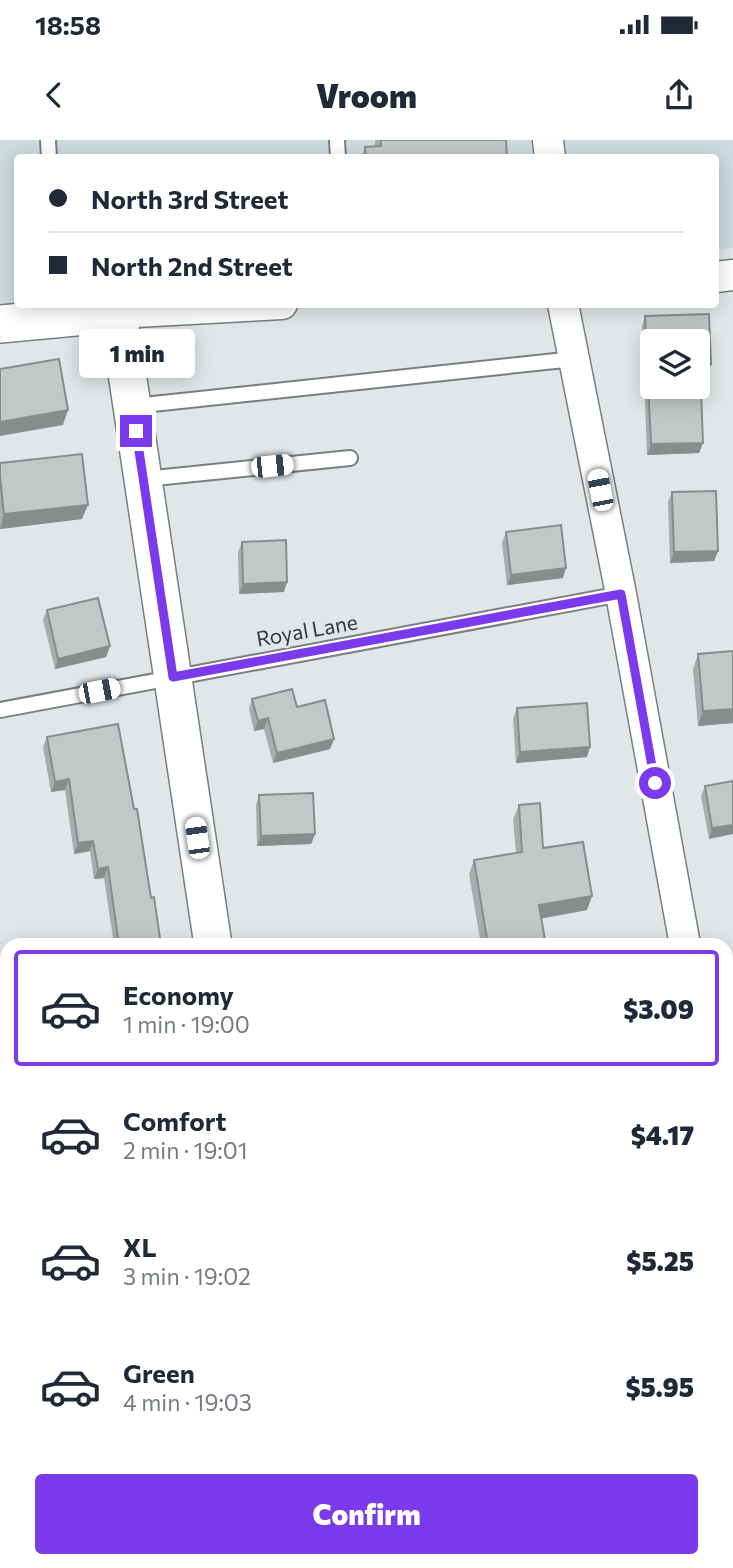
<!DOCTYPE html>
<meta charset="utf-8">
<style>
body{margin:0;font-family:Commissioner,sans-serif;background:#f6f6f7;color:#1f2937;height:100vh;display:flex;flex-direction:column;font-size:26px;white-space:nowrap}
*{box-sizing:border-box;margin:0}
p{font-size:23px;color:#747a83}
.icon{flex:none;width:38px;height:38px;fill:none;stroke:currentColor;stroke-width:2;stroke-linecap:round;stroke-linejoin:round}
.map{position:relative;flex:1;overflow:hidden}
.details{position:absolute;left:0px;top:798px;width:733px;height:630px;display:flex;flex-direction:column;background:#fff;border-radius:21px 21px 0 0;box-shadow:0 4px 18px #0003}
.details>*{flex:none}
.top-card{position:absolute;left:14px;top:14px;width:705px;height:154px;border-radius:7px;box-shadow:0 4px 18px #0003;display:grid;align-content:center;height:154px;padding:0 35px;background:#fff}
.controls{position:absolute;left:640px;top:189px;display:grid;gap:14px}
.controls a{display:grid;place-items:center;width:70px;height:70px;border-radius:7px;background:#fff;box-shadow:0 4px 18px #0003;font-size:35px}
.end{position:absolute;width:32px;height:32px;margin:-16px;border:9px solid #7c3aed;background:#fff;box-shadow:0 0 0 4px #fff}
.from{border-radius:50%}
.bubble{position:absolute;height:49px;border-radius:7px;background:#fff;box-shadow:0 4px 18px #0003;font-size:23px;font-weight:800;line-height:49px;text-align:center}
.car{position:absolute;width:21px;height:42px;margin:-21px -10px;border-radius:9px;box-shadow:0 0 5px 2px #0007;background:linear-gradient(#fff 24%,#345 0 40%,#fff 0 76%,#345 0 86%,#fff 0)}
.top-card b{display:flex;align-items:center;gap:24px;height:66px;font-size:26px}
.top-card b+b{border-top:2px solid #e0e1e3}
.top-card i{width:18px;height:18px;background:#1f2937}
ul{padding:12px 0 0;list-style:none}
li{display:flex;align-items:center;gap:21px;height:116px;margin:0 14px 10px;padding:0 21px;border:4px solid transparent;border-radius:7px}
li div{flex:1}
li b{display:block;font-size:26px}
li em{font-style:normal;font-weight:800}
li.on{border-color:#7c3aed}
li>.icon{width:63px;height:63px;stroke-width:1.5}
.primary-button{display:flex;gap:14px;margin-top:auto;padding:14px 35px}
.primary-button a{flex:1;height:80px;border-radius:7px;background:#7c3aed;color:#fff;font-size:28px;font-weight:800;line-height:80px;text-align:center}
.status{display:flex;justify-content:space-between;align-items:center;height:49px;padding:0 35px;background:#fff;direction:ltr}
.status svg{height:19px;fill:currentColor}
header{display:flex;justify-content:space-between;align-items:center;height:91px;padding:0 35px;background:#fff;font-size:32px;font-weight:800}
.map>svg:first-child{display:block}
</style>
<div class="status"><b>18:58</b><svg viewBox="0 0 49 12"><path d="M0 12V9h3v3zM5 12V6h3v6zM10 12V3h3v9zM15 12V0h3v12zM26 1h20v11H26zM47 4h2v5h-2z"/></svg></div>
<header><svg class="icon" aria-label="back" viewBox="0 0 24 24"><path d="M15 5l-7 7 7 7"/></svg>Vroom<svg class="icon" aria-label="share" viewBox="0 0 24 24"><path d="M12 15V3M7 8l5-5 5 5M5 13v7h14v-7"/></svg></header>
<div class="map">
<svg width="733" height="1428" viewBox="0 0 733 1428">
<rect width="100%" height="100%" fill="#e1e7e8"/>
<path fill="#cddbdf" d="M 0,0 L 733,0 L 733,108 L 716,110 L 716,18 L 18,18 L 17,164 L 0,165 Z"/>
<path fill="#b8dde7" d="M 733,1404 L 733,1428 L 594,1428 L 635,1421 L 726,1421 L 726,1405 Z"/>
<g fill="none" stroke-linecap="round" stroke-linejoin="round">
<g stroke="#797e7f" stroke-width="18">
<g id="service">
<path d="M 48,0 L 49,18"/>
<path d="M 337,0 L 338,18"/>
<path d="M 134,266 L 574,219"/>
<path d="M 145,339 L 350,318"/>
<path d="M 0,570 L 621,454"/>
<path d="M 538,1421 L 540,1428"/>
</g>
</g>
<g stroke="#797e7f" stroke-width="33">
<g id="minor">
<path d="M 548,0 L 550,18"/>
<path d="M 716,137 L 733,135"/>
<path d="M 563,164 L 621,454 L 685,805"/>
<path d="M 118,173 L 282,164"/>
<path d="M 726,956 L 733,995"/>
<path d="M 0,1035 L 7,1034"/>
<path d="M 726,1388 L 733,1387"/>
<path d="M 478,1428 L 522,1421"/>
</g>
</g>
<g stroke="#797e7f" stroke-width="40">
<g id="tertiary">
<path d="M 0,184 L 118,173 L 213,805"/>
<path d="M 726,915 L 733,914"/>
<path d="M 313,1421 L 315,1428"/>
</g>
</g>
<use href="#service" stroke="#fff" stroke-width="14"/>
<use href="#minor" stroke="#fff" stroke-width="30"/>
<use href="#tertiary" stroke="#fff" stroke-width="37"/>
</g>
<g fill="#a7acac">
<path d="M 375,0 L 506,0 L 507,18 L 361,18 L 365,7 L 375,6 Z"/>
<path d="M 645,176 L 711,224 L 707,234 L 701,234 L 703,303 L 699,313 L 647,315 L 642,186 Z"/>
<path d="M 0,323 L 82,379 L 0,389 Z"/>
<path d="M 672,352 L 718,411 L 714,421 L 670,423 L 668,362 Z"/>
<path d="M 506,392 L 563,438 L 507,445 L 502,403 Z"/>
<path d="M 242,402 L 284,452 L 239,454 L 238,412 Z"/>
<path d="M 47,470 L 110,506 L 106,517 L 55,529 L 43,480 Z"/>
<path d="M 733,511 L 733,583 L 698,586 L 693,529 L 698,514 Z"/>
<path d="M 252,559 L 297,567 L 334,599 L 330,609 L 273,623 L 264,589 L 254,591 L 249,569 Z"/>
<path d="M 517,568 L 587,617 L 516,623 L 513,579 Z"/>
<path d="M 47,597 L 151,758 L 161,805 L 114,805 L 104,738 L 94,739 L 90,711 L 74,714 L 65,650 L 51,652 L 43,607 Z"/>
<path d="M 733,641 L 709,699 L 701,656 L 705,646 Z"/>
<path d="M 259,655 L 315,694 L 311,704 L 257,706 L 256,665 Z"/>
<path d="M 519,665 L 543,708 L 592,756 L 587,770 L 541,778 L 543,805 L 481,805 L 469,734 L 474,720 L 516,713 L 513,679 Z"/>
<path d="M 138,1421 L 179,1421 L 177,1427 L 168,1428 L 139,1428 Z"/>
</g>
<g fill="#888c8c">
<path d="M 700,224 L 711,224 L 707,234 L 698,234 Z"/>
<path d="M 68,270 L 63,285 L 0,296 L 0,282 Z"/>
<path d="M 703,303 L 699,313 L 647,315 L 651,304 Z"/>
<path d="M 88,365 L 82,379 L 0,389 L 4,374 Z"/>
<path d="M 718,411 L 714,421 L 670,423 L 674,412 Z"/>
<path d="M 566,428 L 563,438 L 507,445 L 511,435 Z"/>
<path d="M 287,442 L 284,452 L 239,454 L 243,444 Z"/>
<path d="M 110,506 L 106,517 L 55,529 L 58,519 Z"/>
<path d="M 733,569 L 733,583 L 698,586 L 703,571 Z"/>
<path d="M 268,578 L 264,589 L 254,591 L 258,581 Z"/>
<path d="M 334,599 L 330,609 L 273,623 L 277,613 Z"/>
<path d="M 590,607 L 587,617 L 516,623 L 520,612 Z"/>
<path d="M 69,639 L 65,650 L 51,652 L 55,642 Z"/>
<path d="M 733,685 L 733,694 L 709,699 L 712,688 Z"/>
<path d="M 315,694 L 311,704 L 257,706 L 261,696 Z"/>
<path d="M 93,701 L 90,711 L 74,714 L 78,703 Z"/>
<path d="M 108,727 L 104,738 L 94,739 L 98,729 Z"/>
<path d="M 592,756 L 587,770 L 534,780 L 539,765 Z"/>
<path d="M 545,800 L 543,805 L 512,805 Z"/>
<path d="M 150,1421 L 179,1421 L 177,1427 L 168,1428 L 141,1428 L 143,1422 Z"/>
</g>
<g fill="#c2c8c8" stroke="#888c8c" stroke-width="2" fill-rule="evenodd">
<path d="M 381,0 L 506,0 L 507,18 L 366,18 L 365,7 L 381,6 Z"/>
<path d="M 709,174 L 711,224 L 700,224 L 703,303 L 651,304 L 645,176 ZM 653,201 L 698,201 L 698,247 L 653,247 Z"/>
<path d="M 59,219 L 68,270 L 0,282 L 0,229 Z"/>
<path d="M 82,314 L 88,365 L 4,374 L 0,336 L 0,323 Z"/>
<path d="M 716,351 L 718,411 L 674,412 L 672,352 Z"/>
<path d="M 561,385 L 566,428 L 511,435 L 506,392 Z"/>
<path d="M 286,400 L 287,442 L 243,444 L 242,402 Z"/>
<path d="M 98,458 L 110,506 L 58,519 L 47,470 Z"/>
<path d="M 733,511 L 733,569 L 703,571 L 698,514 Z"/>
<path d="M 292,549 L 297,567 L 325,560 L 334,599 L 277,613 L 268,578 L 258,581 L 252,559 Z"/>
<path d="M 587,563 L 590,607 L 520,612 L 517,568 Z"/>
<path d="M 118,584 L 134,669 L 137,669 L 151,758 L 154,757 L 161,805 L 119,805 L 108,727 L 98,729 L 93,701 L 78,703 L 69,639 L 55,642 L 47,597 Z"/>
<path d="M 733,641 L 733,685 L 712,688 L 705,646 Z"/>
<path d="M 313,653 L 315,694 L 261,696 L 259,655 Z"/>
<path d="M 540,663 L 543,708 L 583,702 L 592,756 L 539,765 L 545,800 L 512,805 L 488,805 L 474,720 L 522,712 L 519,665 Z"/>
<path d="M 0,1401 L 2,1401 L 5,1424 L 0,1425 Z"/>
</g>
<g fill="none" stroke-linecap="round" stroke-linejoin="round">
<path stroke="#7c3aed" stroke-width="9" d="M 136,291 L 173,537 L 621,454 L 655,643"/>
</g>
<g text-anchor="middle" stroke-width="5" stroke-linejoin="round" paint-order="stroke">
<g font-size="21" fill="#343637" stroke="#e1e7e8">
<text transform="translate(307 491) rotate(-10)" y="7">Royal Lane</text>
</g>
</g>
</svg>
<div class="controls">
<a><svg class="icon" aria-label="layers" viewBox="0 0 24 24"><path d="M12 4l9 5-9 5-9-5zM3 14l9 5 9-5"/></svg></a>
</div>
<i class="end from" style="left:655px;top:643px"></i>
<i class="end" style="left:136px;top:291px"></i>
<div class="bubble" style="left:79px;top:189px;width:116px">1 min</div>
<i class="car" style="left:272px;top:326px;rotate:84deg"></i>
<i class="car" style="left:600px;top:350px;rotate:349deg"></i>
<i class="car" style="left:99px;top:551px;rotate:79deg"></i>
<i class="car" style="left:197px;top:698px;rotate:352deg"></i>
<div class="top-card">
<b><i class="from"></i>North 3rd Street</b>
<b><i></i>North 2nd Street</b>
</div>
<section class="details">
<ul>
<li class="on"><svg class="icon" aria-label="car" viewBox="0 0 24 24"><path d="M5 17H2v-5l4-1 3-4h7l3 4 3 1v5h-3M9 17h6M6 11h13"/><circle cx="7" cy="17" r="2"/><circle cx="17" cy="17" r="2"/></svg><div><b>Economy</b><p>1 min · 19:00</p></div><em>$3.09</em></li>
<li><svg class="icon" aria-label="car" viewBox="0 0 24 24"><path d="M5 17H2v-5l4-1 3-4h7l3 4 3 1v5h-3M9 17h6M6 11h13"/><circle cx="7" cy="17" r="2"/><circle cx="17" cy="17" r="2"/></svg><div><b>Comfort</b><p>2 min · 19:01</p></div><em>$4.17</em></li>
<li><svg class="icon" aria-label="car" viewBox="0 0 24 24"><path d="M5 17H2v-5l4-1 3-4h7l3 4 3 1v5h-3M9 17h6M6 11h13"/><circle cx="7" cy="17" r="2"/><circle cx="17" cy="17" r="2"/></svg><div><b>XL</b><p>3 min · 19:02</p></div><em>$5.25</em></li>
<li><svg class="icon" aria-label="car" viewBox="0 0 24 24"><path d="M5 17H2v-5l4-1 3-4h7l3 4 3 1v5h-3M9 17h6M6 11h13"/><circle cx="7" cy="17" r="2"/><circle cx="17" cy="17" r="2"/></svg><div><b>Green</b><p>4 min · 19:03</p></div><em>$5.95</em></li>
</ul>
<div class="primary-button"><a>Confirm</a></div>
</section>
</div>
